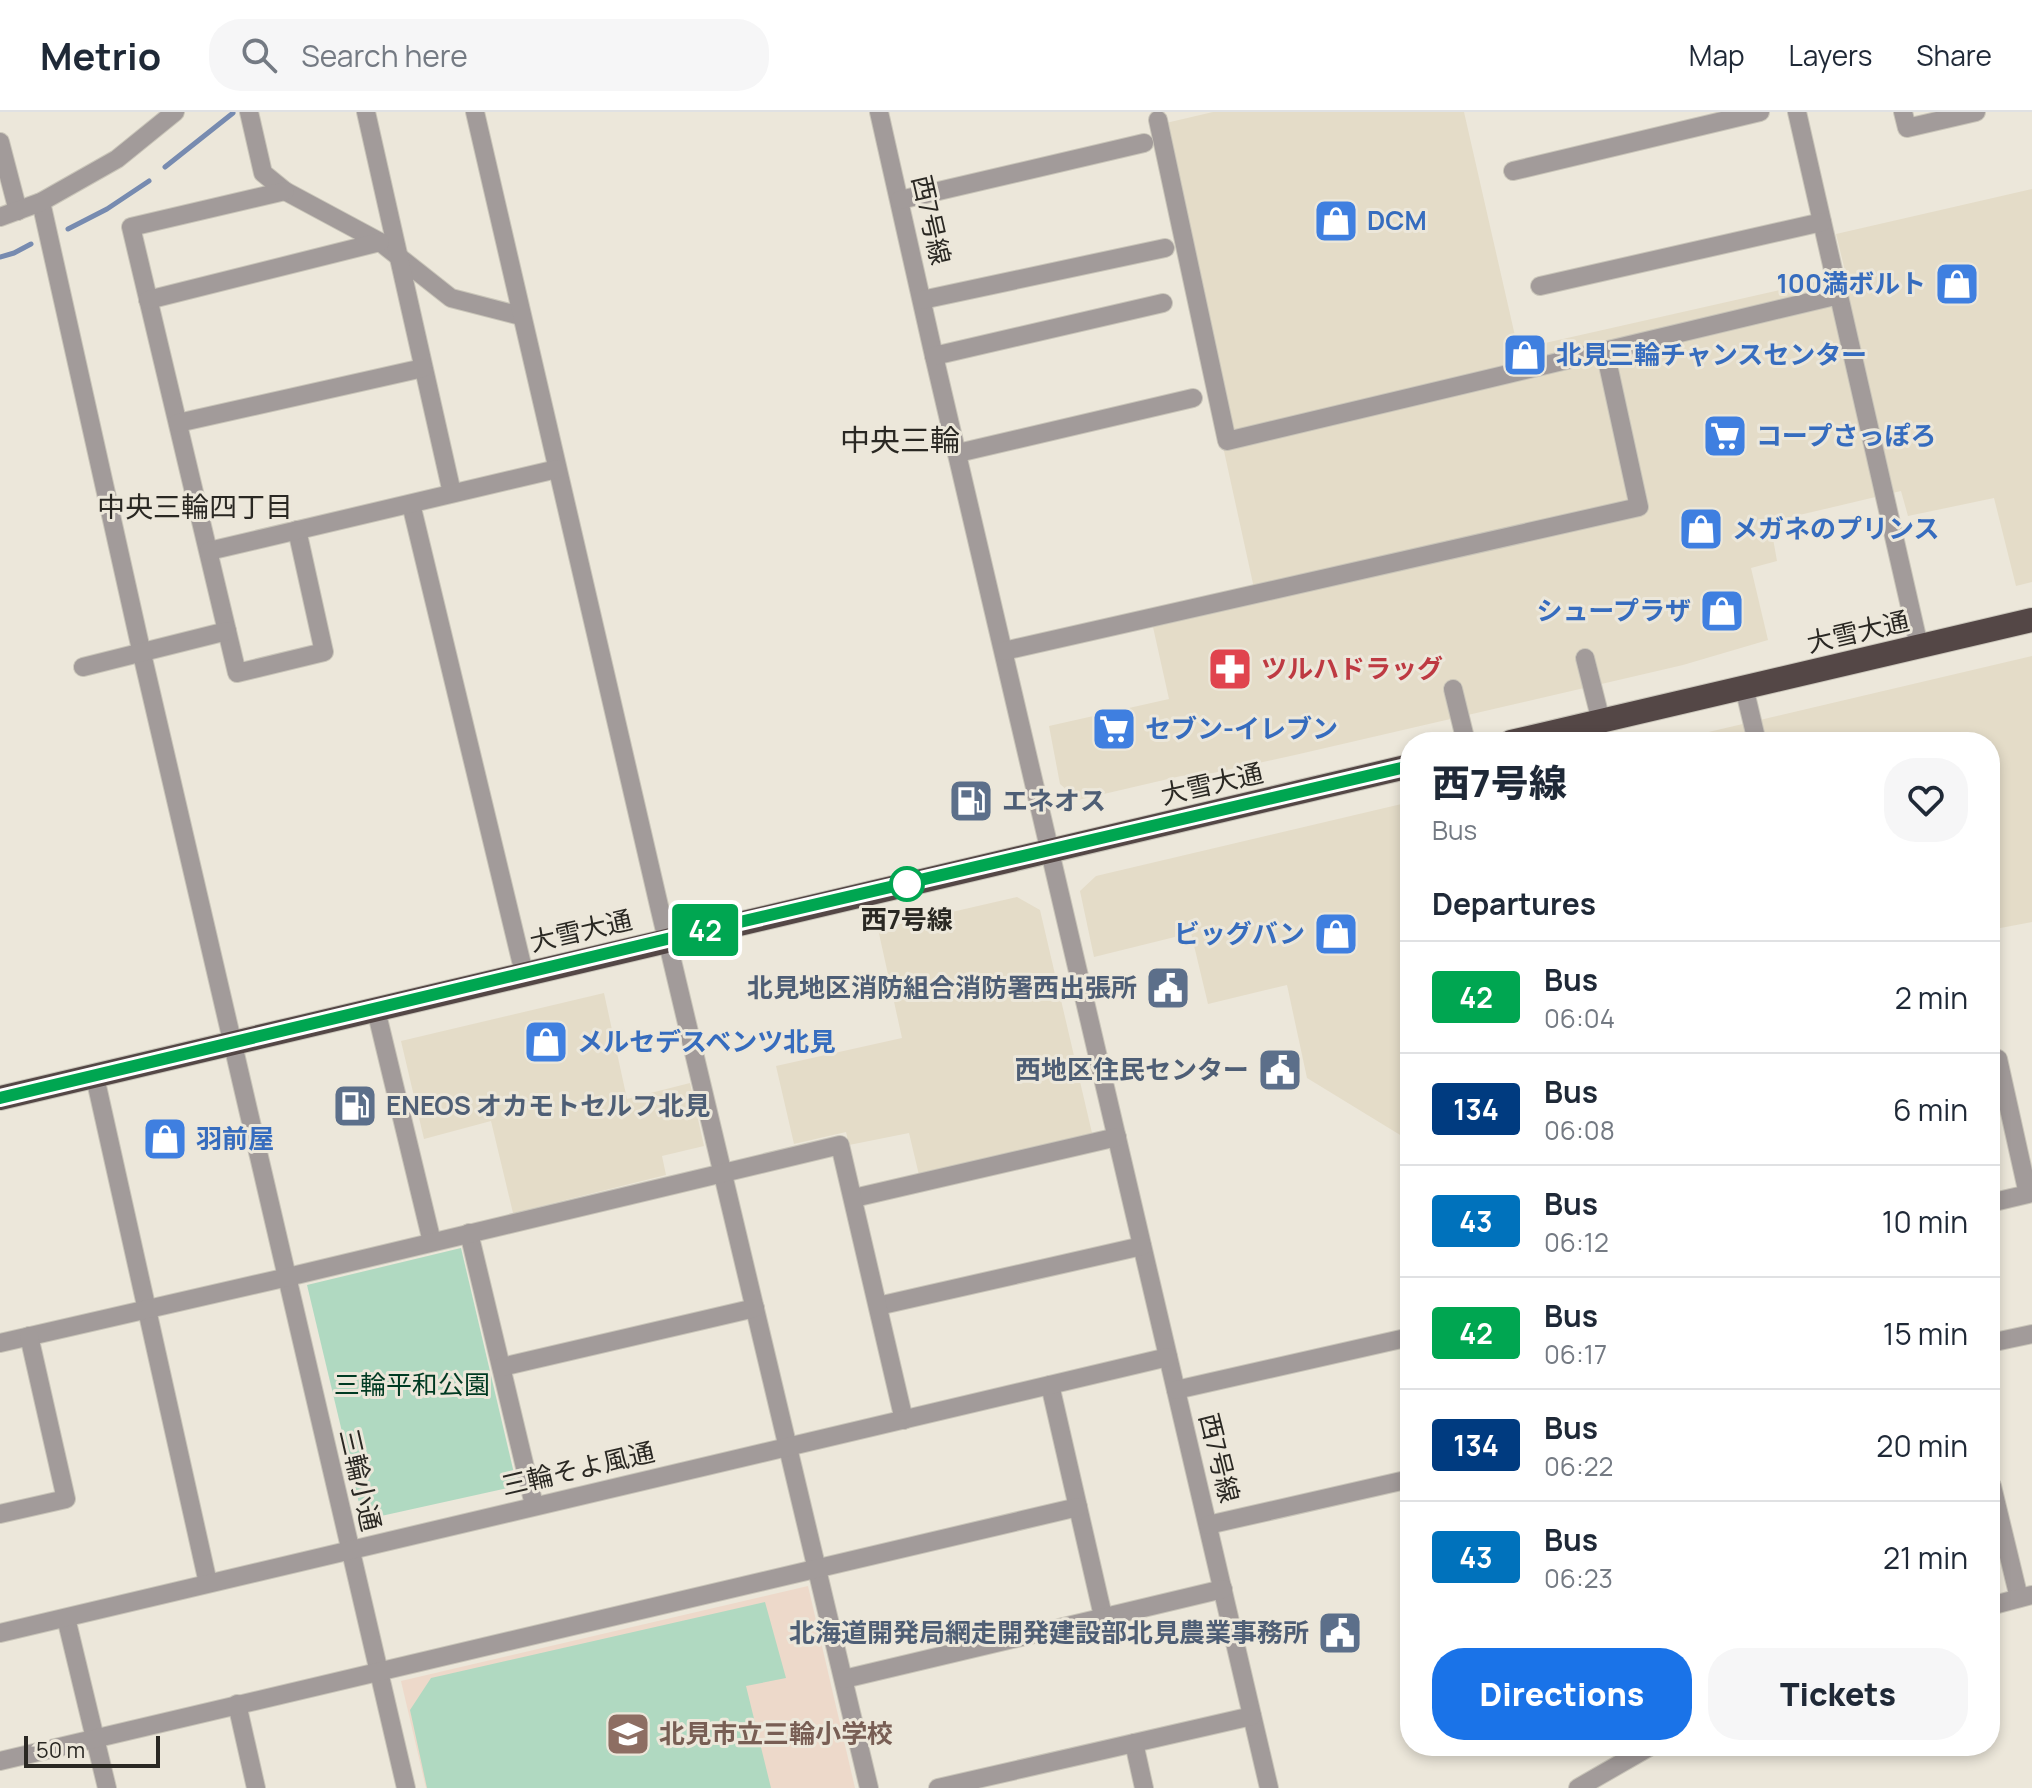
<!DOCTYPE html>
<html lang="en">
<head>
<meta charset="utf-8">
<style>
  body { margin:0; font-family:Manrope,"Noto Sans JP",sans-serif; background:#f6f6f7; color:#1f2937; height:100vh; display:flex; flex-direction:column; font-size:30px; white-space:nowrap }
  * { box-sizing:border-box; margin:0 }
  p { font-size:26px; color:#747a83 }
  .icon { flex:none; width:44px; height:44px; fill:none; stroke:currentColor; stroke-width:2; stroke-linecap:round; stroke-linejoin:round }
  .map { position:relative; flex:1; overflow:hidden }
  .side { position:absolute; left:1400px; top:620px; width:600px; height:1024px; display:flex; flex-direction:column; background:#fff; border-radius:32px; box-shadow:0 4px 12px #0003 }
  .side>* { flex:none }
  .badge { padding:0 16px; border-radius:6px; font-size:28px; line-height:52px }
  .scale { position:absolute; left:24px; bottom:20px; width:136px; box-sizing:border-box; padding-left:8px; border:4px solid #2a2823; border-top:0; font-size:22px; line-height:28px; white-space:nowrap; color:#2a2823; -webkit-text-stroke:6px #ece7da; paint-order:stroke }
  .map>.badge { position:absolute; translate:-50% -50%; box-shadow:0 0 0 4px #fff }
  h2 { padding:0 32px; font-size:30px; line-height:72px }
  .round { display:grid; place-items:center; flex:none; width:84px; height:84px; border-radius:32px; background:#f6f6f7 }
  .overview { display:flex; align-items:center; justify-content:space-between; height:136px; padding:0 32px }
  h1 { font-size:38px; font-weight:800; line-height:60px }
  .primary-button { display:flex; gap:16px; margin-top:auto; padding:16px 32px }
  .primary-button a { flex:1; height:92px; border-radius:32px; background:#1a73e8; color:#fff; font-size:32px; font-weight:800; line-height:92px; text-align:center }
  .primary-button a+a { background:#f6f6f7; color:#1f2937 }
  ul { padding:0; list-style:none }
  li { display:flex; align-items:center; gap:24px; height:112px; padding:0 32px; border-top:2px solid #e0e1e3 }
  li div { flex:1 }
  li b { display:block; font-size:30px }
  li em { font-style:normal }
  li .badge { min-width:88px; font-weight:700; text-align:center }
  header { display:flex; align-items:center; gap:48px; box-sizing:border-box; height:112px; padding:0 40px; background:#fff; border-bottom:2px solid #e0e1e3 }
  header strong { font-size:38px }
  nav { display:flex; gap:44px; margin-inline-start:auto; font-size:28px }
  .search { width:560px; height:72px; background:#f6f6f7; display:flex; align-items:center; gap:20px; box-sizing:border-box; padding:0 28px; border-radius:32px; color:#747a83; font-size:30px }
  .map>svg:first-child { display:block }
</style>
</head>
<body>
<header>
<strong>Metrio</strong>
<div class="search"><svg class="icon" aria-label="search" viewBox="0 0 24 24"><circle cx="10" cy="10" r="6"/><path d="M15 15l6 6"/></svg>Search here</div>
<nav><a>Map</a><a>Layers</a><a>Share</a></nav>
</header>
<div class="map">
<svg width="2032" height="1676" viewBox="0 0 2032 1676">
  <rect width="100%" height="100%" fill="#ece7da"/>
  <!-- built -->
  <g fill="#e4dcc8">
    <path d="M1213,0h251l54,237 328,-74 -10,-41 196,-45v393l-16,4 -22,-88 -86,18 -7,-25 -131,31 7,39 -26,7 17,72 -85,25 -388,90 -82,18 -32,3 -103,24 -18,-16 -11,-58 120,-27 -16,-72 104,-25 -104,-476z"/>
    <path d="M2032,544v266l-42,8v-188h-324z"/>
    <path d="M1410,690v339l-103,-63 -20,-93 -79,19 -17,-71 -97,24 -14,-66 16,-15z"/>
    <path d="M1017,785l23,13 52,223 -173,42 -10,-42 -60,12 -3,-13 -52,12 -18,-78 126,-28 -24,-109z"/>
    <path d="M604,881l23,106 63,-16 14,63 -42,10 4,19 -153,38 -22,-92 -67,18 -23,-98z"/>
  </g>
  <!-- education -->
  <path fill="#edd9ca" d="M808,1474l47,202h-429l-25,-107z"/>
  <!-- green -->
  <g fill="#b0d9c1">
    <path d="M461,1136l56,238 -154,34 -56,-235z"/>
    <path d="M765,1490l21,76 -40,8 25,102h-344l-17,-78 21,-32z"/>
  </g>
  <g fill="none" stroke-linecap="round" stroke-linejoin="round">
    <!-- stream -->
    <g stroke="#778bb0" stroke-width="5">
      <path d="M165,55l68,-54"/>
      <path d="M68,117l39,-20 42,-28"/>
      <path d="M0,145l14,-4 17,-9"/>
    </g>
    <!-- minor casing -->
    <g stroke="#c9c5b9" stroke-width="20">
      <g id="minor">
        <path d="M249,0l14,61 22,18 95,51 71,56 70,18"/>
        <path d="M366,0l86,381"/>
        <path d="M475,0l185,798 209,878"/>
        <path d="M879,0l55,244 335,1432"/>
        <path d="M1797,0l122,534"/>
        <path d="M1903,0l4,16 69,-16"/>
        <path d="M1158,8l69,321 612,-146"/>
        <path d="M0,30l18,69"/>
        <path d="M1513,59l247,-59"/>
        <path d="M285,79l-154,36 106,446 87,-21 -27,-122"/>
        <path d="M900,88l244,-57"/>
        <path d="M41,90l101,452 264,1134"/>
        <path d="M0,105l41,-15 76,-43 58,-47"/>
        <path d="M1540,174l282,-64"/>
        <path d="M148,188l232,-58"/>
        <path d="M922,188l243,-52"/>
        <path d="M934,244l229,-53"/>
        <path d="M178,311l245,-55"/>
        <path d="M958,341l235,-55"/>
        <path d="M411,392l113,469"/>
        <path d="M209,439l348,-82"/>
        <path d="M1004,539l635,-144 -34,-156"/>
        <path d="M1585,546l16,63"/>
        <path d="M83,555l144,-36"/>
        <path d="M1744,575l13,55"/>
        <path d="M1453,577l13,53"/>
        <path d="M376,898l56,232"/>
        <path d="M1990,949l8,-2 30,135 -38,9"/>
        <path d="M95,965l113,506"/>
        <path d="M854,1086l263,-61"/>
        <path d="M469,1121l65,272"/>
        <path d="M878,1194l264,-60"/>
        <path d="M0,1231l288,-66 552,-132 64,275"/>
        <path d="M1990,1231l42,-9"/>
        <path d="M502,1255l253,-59"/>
        <path d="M1050,1273l53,231"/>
        <path d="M1176,1278l234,-53"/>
        <path d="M1990,1374h2l27,112"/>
        <path d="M0,1402l66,-15 -37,-163"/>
        <path d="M1208,1413l202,-46"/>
        <path d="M1990,1494l42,-11"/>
        <path d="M66,1506l41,170"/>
        <path d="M0,1521l1168,-276"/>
        <path d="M844,1567l379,-90"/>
        <path d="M237,1592l19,84"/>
        <path d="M1134,1631l10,45"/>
        <path d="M0,1649l1078,-254"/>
        <path d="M938,1676l314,-72"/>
        <path d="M1578,1676l73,-42"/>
      </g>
    </g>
    <!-- highway casing -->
    <g stroke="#c9c5b9" stroke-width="26">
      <g id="highway">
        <path d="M1511,630l521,-122"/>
        <path d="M0,986l1410,-332"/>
      </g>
    </g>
    <!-- minor -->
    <use href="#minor" stroke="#a29b9a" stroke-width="18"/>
    <!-- highway -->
    <use href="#highway" stroke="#544746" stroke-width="24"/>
  </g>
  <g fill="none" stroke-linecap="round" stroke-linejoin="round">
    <!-- line casing -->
    <g stroke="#fff" stroke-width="18">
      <path id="line" d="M0,986l667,-159 743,-173"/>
    </g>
    <!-- line -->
    <use href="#line" stroke="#00a651" stroke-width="12"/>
  </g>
  <!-- icons -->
  <defs>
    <g id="shop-square" transform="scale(2.3)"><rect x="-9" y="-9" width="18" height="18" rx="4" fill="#3f7fe0" stroke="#ece7da"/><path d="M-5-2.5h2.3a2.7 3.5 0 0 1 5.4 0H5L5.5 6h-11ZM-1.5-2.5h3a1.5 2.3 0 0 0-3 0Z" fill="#fff"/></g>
    <g id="supermarket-square" transform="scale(2.3)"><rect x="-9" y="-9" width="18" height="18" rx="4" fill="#3f7fe0" stroke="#ece7da"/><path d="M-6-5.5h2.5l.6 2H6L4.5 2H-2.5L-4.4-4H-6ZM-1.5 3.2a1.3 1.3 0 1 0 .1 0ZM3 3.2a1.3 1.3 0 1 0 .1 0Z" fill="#fff"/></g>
    <g id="pharmacy-square" transform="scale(2.3)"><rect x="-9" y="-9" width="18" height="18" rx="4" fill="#e0444e" stroke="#ece7da"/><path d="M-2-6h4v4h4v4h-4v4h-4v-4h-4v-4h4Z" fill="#fff"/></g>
    <g id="fuel-square" transform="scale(2.3)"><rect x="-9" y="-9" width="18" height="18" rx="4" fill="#5c6f8a" stroke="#ece7da"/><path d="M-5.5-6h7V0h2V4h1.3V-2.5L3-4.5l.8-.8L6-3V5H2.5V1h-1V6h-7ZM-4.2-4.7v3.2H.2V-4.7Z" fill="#fff"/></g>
    <g id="civic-square" transform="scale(2.3)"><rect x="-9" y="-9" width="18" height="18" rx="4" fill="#5c6f8a" stroke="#ece7da"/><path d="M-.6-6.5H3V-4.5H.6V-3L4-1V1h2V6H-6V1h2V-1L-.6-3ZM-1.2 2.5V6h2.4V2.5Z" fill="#fff"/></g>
    <g id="school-square" transform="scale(2.3)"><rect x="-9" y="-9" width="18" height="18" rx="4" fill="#8d6e63" stroke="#ece7da"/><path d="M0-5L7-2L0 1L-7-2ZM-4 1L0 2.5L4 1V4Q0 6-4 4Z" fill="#fff"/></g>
  </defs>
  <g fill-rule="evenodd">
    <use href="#shop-square" x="1336" y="109"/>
    <use href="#shop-square" x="1957" y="172"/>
    <use href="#shop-square" x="1525" y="243"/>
    <use href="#supermarket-square" x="1725" y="324"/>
    <use href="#shop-square" x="1701" y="417"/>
    <use href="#shop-square" x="1722" y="499"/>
    <use href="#pharmacy-square" x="1230" y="557"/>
    <use href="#supermarket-square" x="1114" y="617"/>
    <use href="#fuel-square" x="971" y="689"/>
    <use href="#shop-square" x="1336" y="822"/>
    <use href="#civic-square" x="1168" y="876"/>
    <use href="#shop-square" x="546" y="930"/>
    <use href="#civic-square" x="1280" y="958"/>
    <use href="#fuel-square" x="355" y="994"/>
    <use href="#shop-square" x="165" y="1027"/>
    <use href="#civic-square" x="1340" y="1521"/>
    <use href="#school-square" x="628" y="1622"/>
  </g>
  <!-- markers -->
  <circle fill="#fff" stroke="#00a651" stroke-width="4" cx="907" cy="772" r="16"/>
  <g text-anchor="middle" stroke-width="6" stroke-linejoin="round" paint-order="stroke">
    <!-- street labels -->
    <g font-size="26" fill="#2a2823" stroke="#ece7da">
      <text transform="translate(931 108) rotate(77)" y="9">西7号線</text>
      <text transform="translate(1858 520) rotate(-13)" y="9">大雪大通</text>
      <text transform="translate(1212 672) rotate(-13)" y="9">大雪大通</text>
      <text transform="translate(581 819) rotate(-13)" y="9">大雪大通</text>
      <text transform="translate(1219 1346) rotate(76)" y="9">西7号線</text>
      <text transform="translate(578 1357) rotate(-13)" y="9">三輪そよ風通</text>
      <text transform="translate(360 1368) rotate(77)" y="9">三輪小通</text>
    </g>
    <!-- shop labels -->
    <g font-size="26" font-weight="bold" fill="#366cbe" stroke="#ece7da" text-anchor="start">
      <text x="1367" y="118">DCM</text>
      <text x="1926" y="181" text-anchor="end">100満ボルト</text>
      <text x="1556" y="252">北見三輪チャンスセンター</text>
      <text x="1756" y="333">コープさっぽろ</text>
      <text x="1732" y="426">メガネのプリンス</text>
      <text x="1691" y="508" text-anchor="end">シュープラザ</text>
      <text x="1145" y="626">セブン-イレブン</text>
      <text x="1305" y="831" text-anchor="end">ビッグバン</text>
      <text x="577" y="939">メルセデスベンツ北見</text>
      <text x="196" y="1036">羽前屋</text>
    </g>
    <!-- health labels -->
    <g font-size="26" font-weight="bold" fill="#be3a42" stroke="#ece7da" text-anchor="start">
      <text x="1261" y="566">ツルハドラッグ</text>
    </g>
    <!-- service labels -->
    <g font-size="26" font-weight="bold" fill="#4e5e75" stroke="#ece7da" text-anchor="end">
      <text x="1002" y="698" text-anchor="start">エネオス</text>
      <text x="1137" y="885">北見地区消防組合消防署西出張所</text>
      <text x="1249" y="967">西地区住民センター</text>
      <text x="386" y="1003" text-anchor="start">ENEOS オカモトセルフ北見</text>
      <text x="1309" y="1530">北海道開発局網走開発建設部北見農業事務所</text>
    </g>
    <!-- stop labels -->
    <g font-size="26" font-weight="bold" fill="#2a2823" stroke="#ece7da">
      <text x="907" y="817">西7号線</text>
    </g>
    <!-- park labels -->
    <g font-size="26" fill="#003a22" stroke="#ece7da">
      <text x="412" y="1282">三輪平和公園</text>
    </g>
    <!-- education labels -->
    <g font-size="26" font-weight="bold" fill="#785e54" stroke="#ece7da" text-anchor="start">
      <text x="659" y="1631">北見市立三輪小学校</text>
    </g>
    <!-- neighbourhood labels -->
    <g font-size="28" fill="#2a2823" stroke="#ece7da">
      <text x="195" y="405">中央三輪四丁目</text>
    </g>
    <!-- quarter labels -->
    <g font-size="30" fill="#2a2823" stroke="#ece7da">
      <text x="900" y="339">中央三輪</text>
    </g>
  </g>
</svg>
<div class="scale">50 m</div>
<b class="badge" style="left:705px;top:818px;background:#00a651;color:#fff">42</b>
<section class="side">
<div class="overview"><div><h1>西7号線</h1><p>Bus</p></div><a class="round"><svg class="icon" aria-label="heart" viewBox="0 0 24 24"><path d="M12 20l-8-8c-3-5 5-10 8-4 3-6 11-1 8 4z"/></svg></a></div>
<h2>Departures</h2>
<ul>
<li><span class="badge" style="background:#00a651;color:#fff">42</span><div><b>Bus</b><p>06:04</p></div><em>2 min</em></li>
<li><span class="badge" style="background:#003b80;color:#fff">134</span><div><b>Bus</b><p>06:08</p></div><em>6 min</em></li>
<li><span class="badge" style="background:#0072bc;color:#fff">43</span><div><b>Bus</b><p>06:12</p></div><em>10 min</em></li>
<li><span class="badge" style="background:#00a651;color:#fff">42</span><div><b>Bus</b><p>06:17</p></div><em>15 min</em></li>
<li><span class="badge" style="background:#003b80;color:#fff">134</span><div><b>Bus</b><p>06:22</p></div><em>20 min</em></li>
<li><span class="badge" style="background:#0072bc;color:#fff">43</span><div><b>Bus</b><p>06:23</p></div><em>21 min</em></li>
</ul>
<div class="primary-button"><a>Directions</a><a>Tickets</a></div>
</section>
</div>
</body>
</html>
